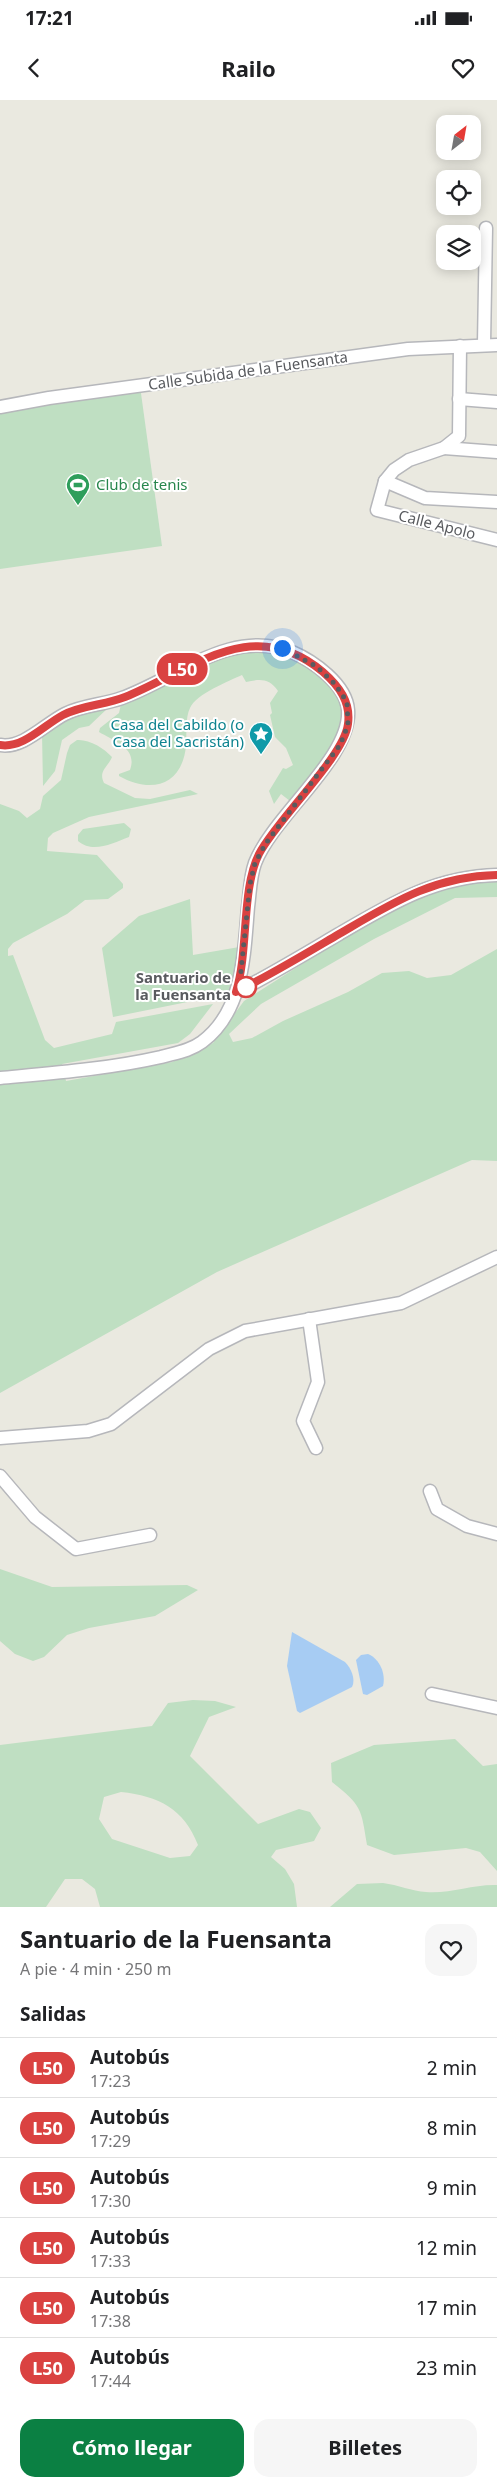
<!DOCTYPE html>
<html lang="es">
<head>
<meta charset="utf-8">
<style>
  body { margin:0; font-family:"Noto Sans",sans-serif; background:#f6f6f6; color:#202124; height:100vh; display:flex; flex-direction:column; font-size:19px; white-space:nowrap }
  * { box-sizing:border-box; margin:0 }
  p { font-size:16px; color:#757577 }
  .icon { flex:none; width:28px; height:28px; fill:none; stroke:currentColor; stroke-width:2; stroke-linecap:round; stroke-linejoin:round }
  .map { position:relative; height:1807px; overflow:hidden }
  .details { display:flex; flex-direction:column; background:#fff; flex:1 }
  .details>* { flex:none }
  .badge { padding:0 10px; border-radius:16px; font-size:18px; line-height:32px }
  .needle { width:32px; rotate:31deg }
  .fabs { position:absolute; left:436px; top:15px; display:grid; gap:10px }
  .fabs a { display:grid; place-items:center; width:45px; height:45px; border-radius:10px; background:#fff; box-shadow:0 2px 12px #0003; font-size:25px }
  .you { position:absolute; width:25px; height:25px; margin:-12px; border:4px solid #fff; border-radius:50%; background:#1a73e8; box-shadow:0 0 0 8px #1a73e833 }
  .map>.badge { position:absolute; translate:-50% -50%; box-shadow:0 0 0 2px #fff }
  h2 { padding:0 20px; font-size:19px; line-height:45px }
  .round { display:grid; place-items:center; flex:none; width:52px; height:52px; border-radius:15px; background:#f6f6f6 }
  .summary { display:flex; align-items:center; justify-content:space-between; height:85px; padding:0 20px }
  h1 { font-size:24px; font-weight:700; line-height:38px }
  .cta { display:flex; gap:10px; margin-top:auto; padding:10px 20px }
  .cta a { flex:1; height:58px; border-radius:15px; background:#0b8043; color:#fff; font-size:20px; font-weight:700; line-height:58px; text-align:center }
  .cta a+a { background:#f6f6f6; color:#202124 }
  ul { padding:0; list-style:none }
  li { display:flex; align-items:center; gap:15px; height:60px; padding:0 20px; border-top:1px solid #e0e0e0 }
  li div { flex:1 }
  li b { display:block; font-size:19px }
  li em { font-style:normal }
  li .badge { min-width:55px; font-weight:700; text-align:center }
  .status { display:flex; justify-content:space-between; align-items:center; height:35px; padding:0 25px; background:#fff; direction:ltr }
  .status svg { height:14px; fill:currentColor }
  header { display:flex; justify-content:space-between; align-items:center; height:65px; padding:0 20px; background:#fff; font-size:22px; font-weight:700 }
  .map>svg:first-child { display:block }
</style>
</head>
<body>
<div class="status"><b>17:21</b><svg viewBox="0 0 49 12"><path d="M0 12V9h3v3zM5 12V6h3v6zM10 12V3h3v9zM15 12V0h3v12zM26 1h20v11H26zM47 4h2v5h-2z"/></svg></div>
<header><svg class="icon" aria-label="back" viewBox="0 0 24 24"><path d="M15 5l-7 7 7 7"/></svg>Railo<svg class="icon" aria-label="heart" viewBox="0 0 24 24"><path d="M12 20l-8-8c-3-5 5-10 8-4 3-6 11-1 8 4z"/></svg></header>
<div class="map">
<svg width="497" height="1807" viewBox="0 0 497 1807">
  <rect width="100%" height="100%" fill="#eae9e0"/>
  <!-- green -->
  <g fill="#bfdfc2" fill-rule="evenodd">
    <path d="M140,286l22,160 -162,23v-162z"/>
    <path d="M254,549l22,2 23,9 29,23 12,13 4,27 -8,21 -46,57 -9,-7 -7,10 -5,-13 14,-23 3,1 7,-4 -7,-17 -11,-11 -5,-22 2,-2 -2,-10 8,-12c-9,-13 -18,-12 -32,-9l-4,-7c-13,6 -46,19 -52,33 -5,10 -3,27 -4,38 -4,40 -35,48 -67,30v-2l11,-4c8,-22 -16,-29 -31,-38l1,-4 19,-15 2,-9 105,-51z"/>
    <path d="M109,607l-20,19 -10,2 -17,12 -7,31 -12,15 -1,-53 25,-17z"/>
    <path d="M77,640c12,-1 27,8 35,17 -4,10 -14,14 -8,26l31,15 15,1 40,-9 8,4 -109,23 -36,16 -5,5 -1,13 50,4 26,29v4l-15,11 -23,1 -18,14 -54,29 -5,6v7l5,-1 32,85 9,8 58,-14 4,-12 97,-18 -23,30 -12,9 -116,21 4,17 106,-19 41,-19 31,-42 69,-44 89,-52 51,-21 44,-5v18l-42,1 -81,41 -113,65 -32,30 4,8 19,-4 31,-17 65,-29 34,-19 27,-2 18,7 24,-3 46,-26v212l-25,-1 -255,112 -217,121v-589l19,7 8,7 13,-9 3,-13 18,-16 6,-27 3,-8z"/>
    <path d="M124,723l7,6 -2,8c-16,6 -36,17 -51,4v-6l5,-6z"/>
    <path d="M190,799l3,56 52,-9 -8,46 -124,25 -11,-69 37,-32z"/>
    <path d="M0,1469l52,18 135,-2 11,5 -43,26 -66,12 -22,7 -23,22 -11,4 -18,-7 -15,-13z"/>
    <path d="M193,1600l22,1 21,6 -27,10 -19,39 68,68 41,-15 11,3 11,16 -7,13 -38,9 -5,7 14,12 9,15 3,23h-197l-5,-18 -13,-10h-17l-19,28h-46v-162l152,-19 16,-23zM121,1692c38,4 63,17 77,53l-8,11 -20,2 -58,-19 -13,-20 5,-22z"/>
    <path d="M455,1639l28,27 14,-2v107l-17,-19 -14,-4 -72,7 -27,-10c-6,-37 -5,-39 -35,-63l-1,-19 43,-18z"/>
    <path d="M383,1783c15,2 29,8 43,9 24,2 47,-8 71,-7v22h-167l27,-23z"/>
  </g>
  <!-- water -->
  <g fill="#a7ccf3">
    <path d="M292,1532l53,30c6,6 11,17 7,25l-52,26 -3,-2 -10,-45z"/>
    <path d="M368,1554c12,5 18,20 15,32l-16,9 -4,-1 -7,-34 5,-5z"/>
  </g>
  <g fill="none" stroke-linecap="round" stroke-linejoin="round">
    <!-- street casing -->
    <g stroke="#b6b7bb" stroke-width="15">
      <g id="street">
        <path d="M484,244l2,-116"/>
        <path d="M460,246l-1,90 -15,12 -35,12 -15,10 -9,11 -8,29 120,30"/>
        <path d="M459,299l38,3"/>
        <path d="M0,307l49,-9 359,-49 89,-4"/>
        <path d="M444,348l53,4"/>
        <path d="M385,381l40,17 72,4"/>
        <path d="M0,645c23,4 45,-21 65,-31 18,-9 38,-9 57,-16 54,-19 109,-71 170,-46 21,9 54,32 56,58 4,47 -75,106 -93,153 -5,14 -5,29 -7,44 -4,46 -4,104 -46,135 -12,9 -27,11 -41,15 -53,12 -107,16 -161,21"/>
        <path d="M237,892c35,-18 68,-38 102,-58 51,-30 97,-58 158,-59"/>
        <path d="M309,1219l9,63 -15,39 13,27"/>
        <path d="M0,1338l88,-7 23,-7 98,-75 36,-18 156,-28 96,-46"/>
        <path d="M0,1376l35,41 41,32 74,-14"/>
        <path d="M430,1391l7,18 30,17 30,8"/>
        <path d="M432,1594l65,14"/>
      </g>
    </g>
    <!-- street -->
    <use href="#street" stroke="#fff" stroke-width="12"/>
  </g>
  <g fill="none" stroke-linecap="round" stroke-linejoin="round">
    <!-- line casing -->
    <g stroke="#fff" stroke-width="11">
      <path id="line" d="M0,645c23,4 44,-20 63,-30 19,-10 42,-10 62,-18 67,-27 128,-84 198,-25 16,14 28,30 25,52 -4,33 -71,95 -89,130 -18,36 -10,96 -23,138 36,-18 69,-38 103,-58 53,-31 95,-58 158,-59"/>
    </g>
    <!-- line -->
    <use href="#line" stroke="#da4241" stroke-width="8"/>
    <!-- walk -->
    <path stroke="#595b5f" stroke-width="5" stroke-dasharray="0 9" d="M246,887l-6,-6 10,-97 5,-21 11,-20 74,-98 8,-20 -1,-23 -12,-18 -19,-18 -34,-18"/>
  </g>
  <!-- icons -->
  <defs>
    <g id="stadium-pin" transform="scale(1.25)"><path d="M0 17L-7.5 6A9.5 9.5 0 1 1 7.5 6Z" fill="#2e9e5b" stroke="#fff"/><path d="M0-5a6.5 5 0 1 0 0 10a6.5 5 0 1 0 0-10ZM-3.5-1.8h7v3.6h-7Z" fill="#fff"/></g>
    <g id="sight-pin" transform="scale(1.25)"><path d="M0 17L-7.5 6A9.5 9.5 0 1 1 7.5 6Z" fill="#0f9aa8" stroke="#fff"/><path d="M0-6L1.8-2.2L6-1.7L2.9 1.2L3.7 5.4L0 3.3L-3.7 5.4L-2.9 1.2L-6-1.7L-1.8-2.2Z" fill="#fff"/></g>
  </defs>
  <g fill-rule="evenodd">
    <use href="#stadium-pin" x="78" y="385"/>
    <use href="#sight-pin" x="261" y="634"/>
  </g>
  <!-- markers -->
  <circle fill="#fff" stroke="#da4241" stroke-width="2.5" cx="246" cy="887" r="10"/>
  <g text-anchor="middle" stroke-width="4" stroke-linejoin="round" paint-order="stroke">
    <!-- street labels -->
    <g font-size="15" fill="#595b5f" stroke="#fff">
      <text transform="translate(248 271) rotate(-8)" y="5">Calle Subida de la Fuensanta</text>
      <text transform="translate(437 425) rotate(14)" y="5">Calle Apolo</text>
    </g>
    <!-- leisure labels -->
    <g font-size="15" fill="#27864d" stroke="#fff" text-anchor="start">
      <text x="96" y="390">Club de tenis</text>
    </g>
    <!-- culture labels -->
    <g font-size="15" fill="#0d838f" stroke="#fff" text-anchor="end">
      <text x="244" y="630">Casa del Cabildo (o<tspan x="244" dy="17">Casa del Sacristán)</tspan></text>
    </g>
    <!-- stop labels -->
    <g font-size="15" font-weight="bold" fill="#595b5f" stroke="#fff" text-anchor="end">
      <text x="231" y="883">Santuario de<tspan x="231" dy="17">la Fuensanta</tspan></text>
    </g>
  </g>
</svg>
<div class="fabs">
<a><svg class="needle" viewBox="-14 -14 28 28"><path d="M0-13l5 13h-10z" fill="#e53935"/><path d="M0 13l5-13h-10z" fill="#757577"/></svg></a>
<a><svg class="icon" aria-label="locate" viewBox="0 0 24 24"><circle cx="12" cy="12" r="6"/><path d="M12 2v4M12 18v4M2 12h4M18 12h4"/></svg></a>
<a><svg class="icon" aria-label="layers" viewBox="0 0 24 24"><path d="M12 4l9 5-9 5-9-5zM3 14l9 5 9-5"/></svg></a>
</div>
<div class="you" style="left:282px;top:548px"></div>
<b class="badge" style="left:182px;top:569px;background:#da4241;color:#fff">L50</b>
</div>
<section class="details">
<div class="summary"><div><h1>Santuario de la Fuensanta</h1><p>A pie · 4 min · 250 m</p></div><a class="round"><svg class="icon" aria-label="heart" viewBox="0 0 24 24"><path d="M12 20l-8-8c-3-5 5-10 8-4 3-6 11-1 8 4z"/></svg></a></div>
<h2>Salidas</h2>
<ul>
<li><span class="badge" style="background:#da4241;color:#fff">L50</span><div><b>Autobús</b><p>17:23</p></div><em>2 min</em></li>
<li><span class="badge" style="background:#da4241;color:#fff">L50</span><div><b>Autobús</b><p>17:29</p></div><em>8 min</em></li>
<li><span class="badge" style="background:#da4241;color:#fff">L50</span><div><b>Autobús</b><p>17:30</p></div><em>9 min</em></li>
<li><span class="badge" style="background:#da4241;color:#fff">L50</span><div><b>Autobús</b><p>17:33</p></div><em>12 min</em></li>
<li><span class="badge" style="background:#da4241;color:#fff">L50</span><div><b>Autobús</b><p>17:38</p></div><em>17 min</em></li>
<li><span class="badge" style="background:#da4241;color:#fff">L50</span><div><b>Autobús</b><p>17:44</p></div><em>23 min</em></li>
</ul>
<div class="cta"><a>Cómo llegar</a><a>Billetes</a></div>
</section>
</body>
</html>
